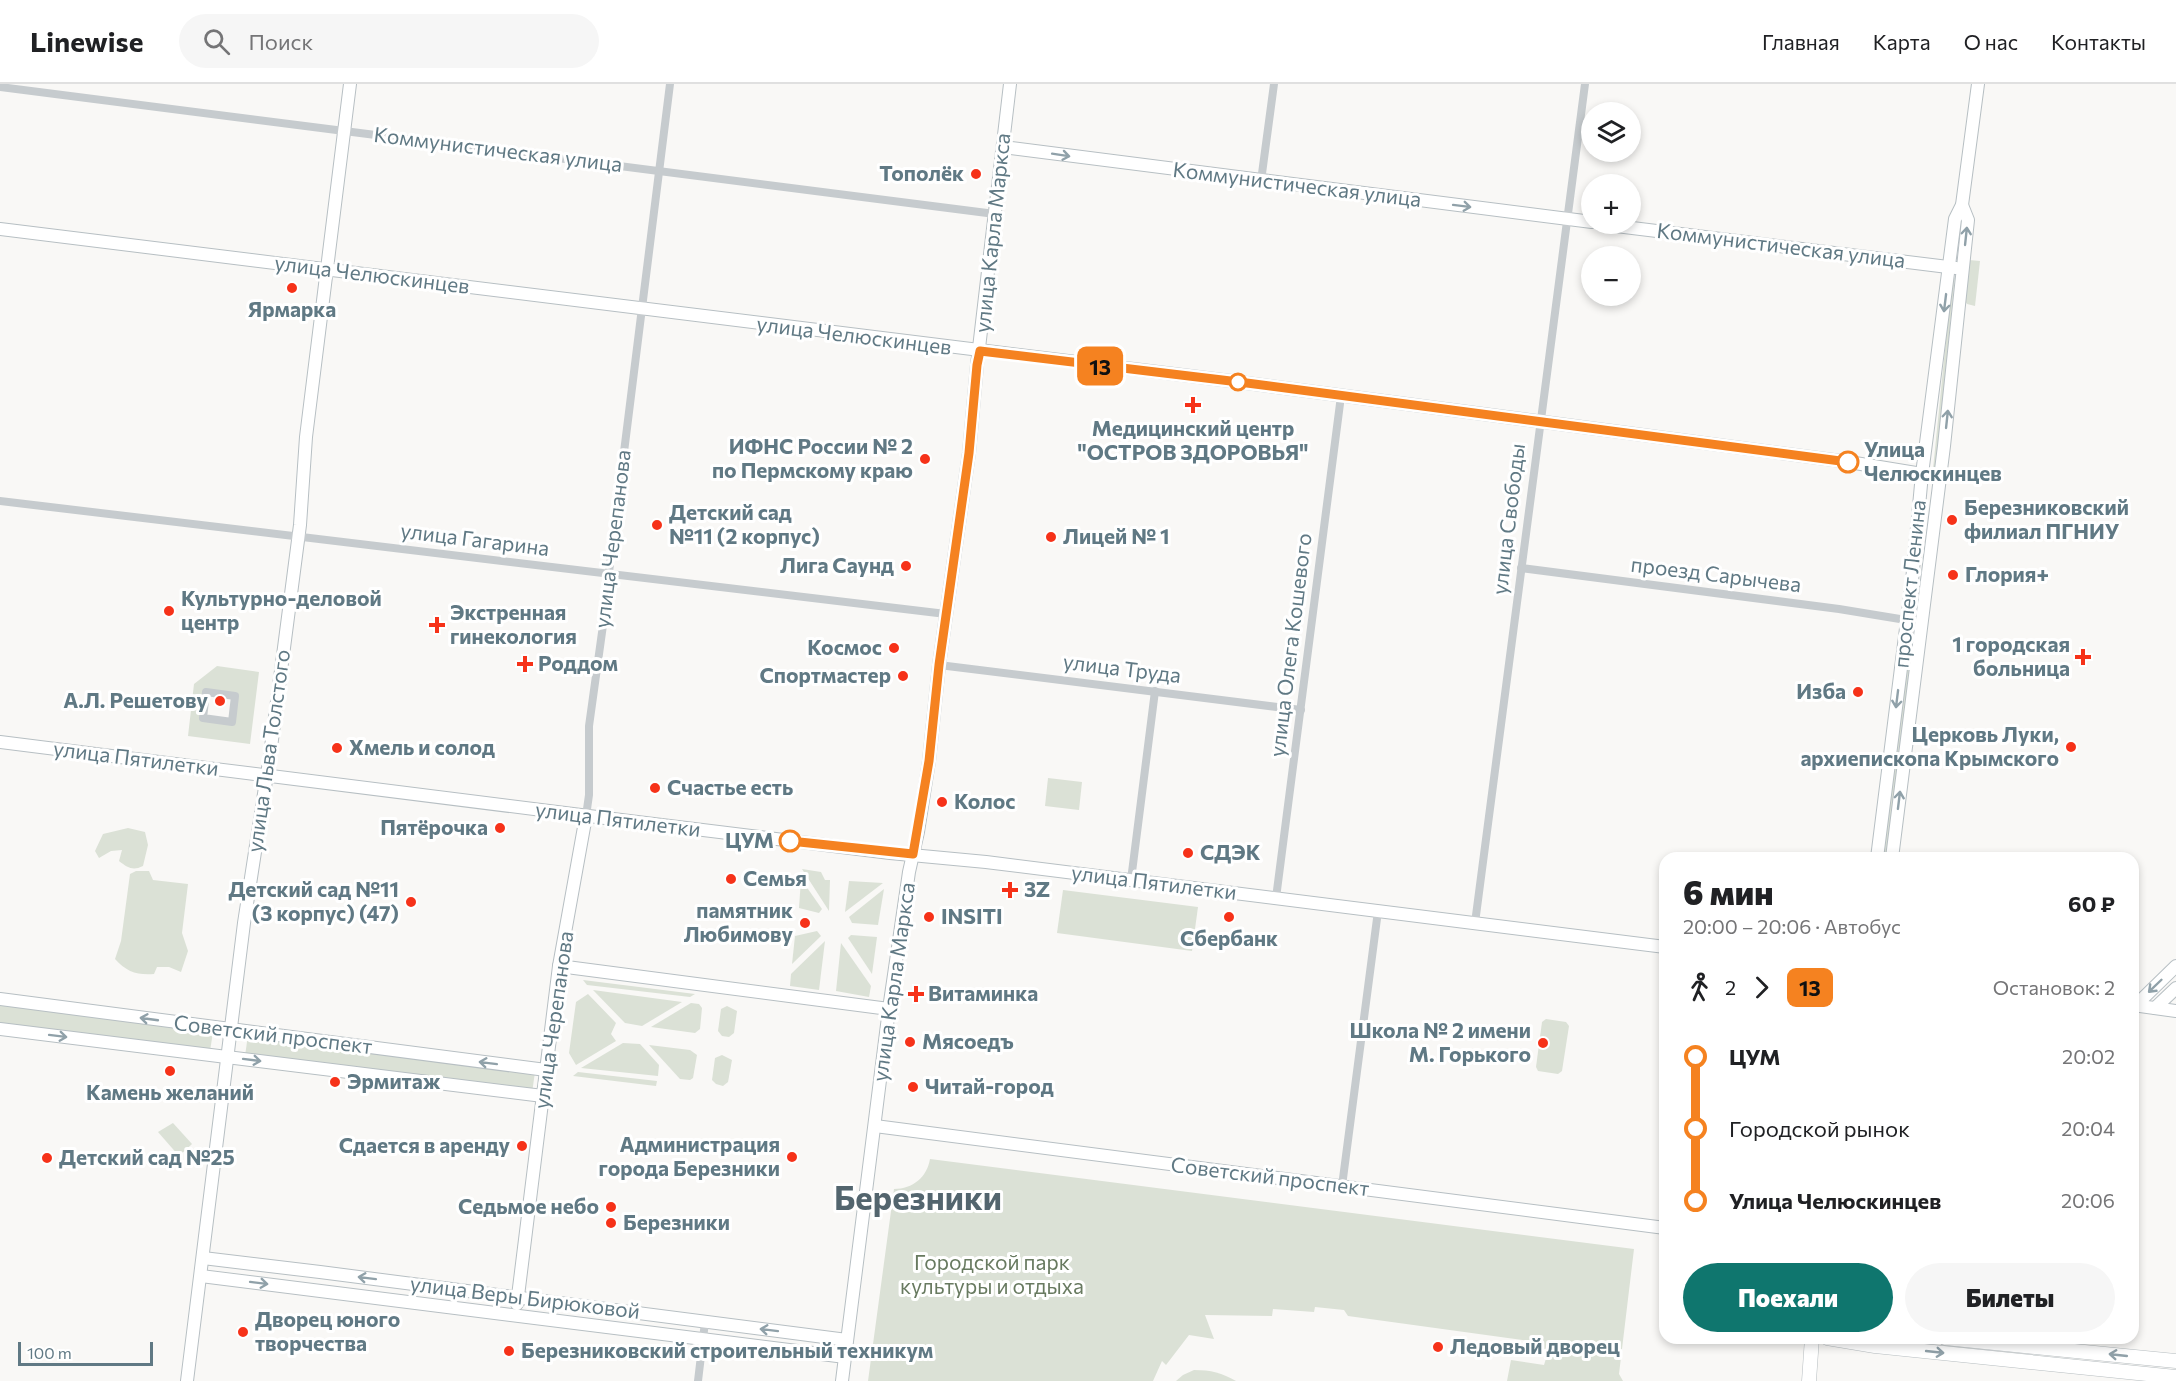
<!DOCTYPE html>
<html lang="ru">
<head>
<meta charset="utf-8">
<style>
  body { margin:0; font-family:Commissioner,sans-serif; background:#f6f6f6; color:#202124; height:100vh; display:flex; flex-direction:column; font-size:22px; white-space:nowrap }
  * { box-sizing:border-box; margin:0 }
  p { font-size:20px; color:#757577 }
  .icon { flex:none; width:33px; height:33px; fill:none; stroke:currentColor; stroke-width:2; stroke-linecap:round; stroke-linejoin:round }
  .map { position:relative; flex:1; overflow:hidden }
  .sheet { position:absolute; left:1659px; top:768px; width:480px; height:492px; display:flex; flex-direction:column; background:#fff; border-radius:18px; box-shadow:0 3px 9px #0003 }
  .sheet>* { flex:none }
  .badge { padding:0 12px; border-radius:9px; font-size:21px; line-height:39px }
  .fabs { position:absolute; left:1581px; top:18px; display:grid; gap:12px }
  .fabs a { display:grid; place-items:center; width:60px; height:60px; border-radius:50%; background:#fff; box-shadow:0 3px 9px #0003; font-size:30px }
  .scale { position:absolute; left:18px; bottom:15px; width:135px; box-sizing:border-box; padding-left:6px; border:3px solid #607984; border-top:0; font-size:16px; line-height:21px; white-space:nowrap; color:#607984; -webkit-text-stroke:4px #fff; paint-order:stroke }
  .map>.badge { position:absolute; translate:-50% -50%; box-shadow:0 0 0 3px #fff }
  .legs { display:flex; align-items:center; gap:9px; height:66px; padding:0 24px; font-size:20px }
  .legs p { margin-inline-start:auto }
  .summary { display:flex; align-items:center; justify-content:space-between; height:102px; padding:0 24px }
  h1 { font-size:33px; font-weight:800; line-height:45px }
  .action { display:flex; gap:12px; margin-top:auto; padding:12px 24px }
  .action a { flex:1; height:69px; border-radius:36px; background:#0f766e; color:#fff; font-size:24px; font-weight:800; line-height:69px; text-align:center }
  .action a+a { background:#f6f6f6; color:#202124 }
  ul { padding:0 24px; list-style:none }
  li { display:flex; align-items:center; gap:21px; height:72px; font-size:22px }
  li i { display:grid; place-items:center; width:9px; height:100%; margin:0 8px; background:currentColor }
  li i::after { content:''; width:15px; height:15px; margin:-8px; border:4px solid; border-radius:50%; background:#fff }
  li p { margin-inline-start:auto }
  li:first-child i { background:linear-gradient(#0000 50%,currentColor 0) }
  li:last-child i { background:linear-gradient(currentColor 50%,#0000 0) }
  header { display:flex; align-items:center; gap:36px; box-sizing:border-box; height:84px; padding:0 30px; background:#fff; border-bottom:2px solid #e0e0e0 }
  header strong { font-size:28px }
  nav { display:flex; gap:33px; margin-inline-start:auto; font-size:21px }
  .search { width:420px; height:54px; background:#f6f6f6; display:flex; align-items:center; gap:15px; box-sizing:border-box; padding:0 21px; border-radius:33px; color:#757577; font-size:22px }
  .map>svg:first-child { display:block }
</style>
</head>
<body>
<header>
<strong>Linewise</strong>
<div class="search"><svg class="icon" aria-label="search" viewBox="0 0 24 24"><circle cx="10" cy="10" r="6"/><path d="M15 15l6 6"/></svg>Поиск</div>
<nav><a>Главная</a><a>Карта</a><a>О нас</a><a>Контакты</a></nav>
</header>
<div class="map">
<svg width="2176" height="1297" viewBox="0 0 2176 1297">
  <rect width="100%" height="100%" fill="#f9f8f6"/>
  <!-- green -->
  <g fill="#dbe1d6" fill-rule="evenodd">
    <path d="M1969,176l11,1 -5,45 -8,-2 -2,-3z"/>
    <path d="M1955,193l-19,190 -3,2 19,-189z"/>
    <path d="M1910,563l4,1 -28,210h-3z"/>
    <path d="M217,582l42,6 -9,72 -62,-8 6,-52zM207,608l28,4 -3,26 -29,-4z"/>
    <path d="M1048,694l34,4 -3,28 -34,-4z"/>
    <path d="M128,744l17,4 3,13 -5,21c-10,5 -15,2 -24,-5l3,-11 -11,1 -12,7 -4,-7 8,-17z"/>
    <path d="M802,785l19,3 4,8h5l-1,31z"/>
    <path d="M136,787h13l4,9 35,4 -6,49 6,18 -7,21 -12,-5h-12l-3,7c-18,1 -27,-2 -39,-15l6,-18 9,-67z"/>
    <path d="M801,795l21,30 -3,4 -20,-5z"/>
    <path d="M849,797l34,2 -38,29z"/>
    <path d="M884,805l-6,36 -26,-2 -3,-6z"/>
    <path d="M1063,806l135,17 -6,44 -135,-18z"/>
    <path d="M817,847l4,5 -29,28 3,-28z"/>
    <path d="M851,851l26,2 -5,37 -24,-36z"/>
    <path d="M825,857l-6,49 -29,-4 1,-12z"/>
    <path d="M841,859l30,43 -2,11 -33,-6z"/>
    <path d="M583,896l112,14 -5,3 -103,-12z"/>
    <path d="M593,906l89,12 -40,24 -17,-3z"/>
    <path d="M588,910l28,29 -5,11 5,7 -40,24 -7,-12 7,-51z"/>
    <path d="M691,919l8,1 3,4 -2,21 -5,4 -44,-6z"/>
    <path d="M0,920l213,28 -3,19 -210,-28z"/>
    <path d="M727,922l10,5 -3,22 -5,4 -7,-1 -4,-5 3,-22z"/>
    <path d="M1546,935l20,3 3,4 -7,45 -4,3 -20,-3 -2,-4 6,-45z"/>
    <path d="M248,951l287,37 -3,21 -287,-37z"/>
    <path d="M623,959l17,1 19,21 -1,11 -77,-8z"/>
    <path d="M649,961l41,5 7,5 -4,23 -3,2 -10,-1z"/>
    <path d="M722,971l10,5 -4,22 -5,4 -7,-2 -4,-4 3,-22z"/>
    <path d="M578,988l79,9 -1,5 -83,-10z"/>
    <path d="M173,1039l19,21 -13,12 -21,-24z"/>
    <path d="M930,1075l704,90 -15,125 4,7h-116l4,-21 33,5 4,-13 -12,-10 -188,-26 -4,-6 -29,-3 -1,5 -41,-3 -1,7 -67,-1 9,24 -25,-4 -23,30 -4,-4 -9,20h-285l26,-192c19,0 33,-12 36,-30z"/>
    <path d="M1194,1286c17,0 28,3 42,11h-60l7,-6z"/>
  </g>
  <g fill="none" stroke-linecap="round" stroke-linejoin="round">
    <!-- secondary casing -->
    <g stroke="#b7bfc3" stroke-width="14">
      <g id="secondary">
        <path d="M1003,63l589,75"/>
        <path d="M1600,140l356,44"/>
        <path d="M0,145l1239,153 610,80 73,12"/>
        <path d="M0,658l597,75 293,36 96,9 679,85"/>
        <path d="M1877,774l35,-277 10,-107 33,-255 7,-14 16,-121"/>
        <path d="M1892,774l52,-412 24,-226 -6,-15"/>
        <path d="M559,882l330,43"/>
        <path d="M0,915l546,71"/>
        <path d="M2133,921l43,6"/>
        <path d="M2135,922l41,-40"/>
        <path d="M2155,924l21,-20"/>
        <path d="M0,945l543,67"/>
        <path d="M875,1042l790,102"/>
        <path d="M203,1174l117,14 527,68"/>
        <path d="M201,1192l644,81"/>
        <path d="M517,1220l42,-338 27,-150"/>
        <path d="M187,1297l57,-458 26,-168 30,-230 6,-88 44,-353"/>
        <path d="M842,1297l47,-372 20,-137 9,-40 11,-71 10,-96 30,-212 8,-88 33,-281"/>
      </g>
    </g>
    <!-- primary casing -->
    <g stroke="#b6bdc0" stroke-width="15">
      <g id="primary">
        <path d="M1827,1254l48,8 301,31"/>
        <path d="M1945,1254l231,23"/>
        <path d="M1809,1297l3,-43"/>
      </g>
    </g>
    <!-- street -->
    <g stroke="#c6cbce" stroke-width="8">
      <path d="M0,3l995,127"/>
      <path d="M1261,97l13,-97"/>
      <path d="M0,417l946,113"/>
      <path d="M1521,484l318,41 67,11"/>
      <path d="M939,581l362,45"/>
      <path d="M206,608l29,4 -3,26 -29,-4z"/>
      <path d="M586,732l3,-21v-69l20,-144v-10l61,-488"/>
      <path d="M1131,796l24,-189"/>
      <path d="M1276,814l65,-502"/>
      <path d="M1475,839l110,-839"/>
      <path d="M1342,1102l36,-275"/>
      <path d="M698,1297l7,-59"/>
    </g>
    <!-- secondary -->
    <use href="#secondary" stroke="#fff" stroke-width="12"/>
    <!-- primary -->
    <use href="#primary" stroke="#fff" stroke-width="14"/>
  </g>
  <!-- one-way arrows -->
  <defs><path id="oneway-shaft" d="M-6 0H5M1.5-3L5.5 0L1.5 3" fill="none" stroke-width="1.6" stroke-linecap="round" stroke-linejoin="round" transform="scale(1.5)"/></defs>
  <g stroke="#90a1a9">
    <use href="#oneway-shaft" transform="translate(1061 71) rotate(9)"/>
    <use href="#oneway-shaft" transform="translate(1462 122) rotate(7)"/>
    <use href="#oneway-shaft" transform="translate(1966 152) rotate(-84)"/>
    <use href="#oneway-shaft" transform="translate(1945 219) rotate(97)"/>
    <use href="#oneway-shaft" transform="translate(1947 335) rotate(-84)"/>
    <use href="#oneway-shaft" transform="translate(1897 615) rotate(97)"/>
    <use href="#oneway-shaft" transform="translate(1899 716) rotate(-83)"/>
    <use href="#oneway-shaft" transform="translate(2155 902) rotate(136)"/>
    <use href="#oneway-shaft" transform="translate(149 935) rotate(-172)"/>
    <use href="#oneway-shaft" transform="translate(58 952) rotate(7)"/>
    <use href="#oneway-shaft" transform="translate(252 976) rotate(7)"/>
    <use href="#oneway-shaft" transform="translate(488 979) rotate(-173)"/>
    <use href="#oneway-shaft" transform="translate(367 1194) rotate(-173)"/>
    <use href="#oneway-shaft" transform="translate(259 1199) rotate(7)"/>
    <use href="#oneway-shaft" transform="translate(769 1246) rotate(-173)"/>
    <use href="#oneway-shaft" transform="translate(1935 1268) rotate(6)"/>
    <use href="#oneway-shaft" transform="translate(2118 1271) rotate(-174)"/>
  </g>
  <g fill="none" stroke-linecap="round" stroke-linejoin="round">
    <!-- line-1 casing -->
    <g stroke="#fff" stroke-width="14">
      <path id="line-1" d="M790,757l123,13 16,-93 10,-96 30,-212 8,-88 3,-14 259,31 609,80"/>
    </g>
    <!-- line-1 -->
    <use href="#line-1" stroke="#f58220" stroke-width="9"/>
  </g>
  <!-- markers -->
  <g fill="#f63219" stroke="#fff" stroke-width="2">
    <circle cx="976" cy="90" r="6"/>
    <circle cx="292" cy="204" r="6"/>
    <path d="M1190 312h6v6h6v6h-6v6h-6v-6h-6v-6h6z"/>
    <circle cx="925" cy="375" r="6"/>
    <circle cx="1952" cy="436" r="6"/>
    <circle cx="657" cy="441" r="6"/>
    <circle cx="1051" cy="453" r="6"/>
    <circle cx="906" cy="482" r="6"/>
    <circle cx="1953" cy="491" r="6"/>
    <circle cx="169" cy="527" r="6"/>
    <path d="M434 532h6v6h6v6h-6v6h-6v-6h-6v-6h6z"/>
    <circle cx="894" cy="564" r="6"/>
    <path d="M2080 564h6v6h6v6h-6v6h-6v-6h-6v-6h6z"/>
    <path d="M522 571h6v6h6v6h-6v6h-6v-6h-6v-6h6z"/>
    <circle cx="903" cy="592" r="6"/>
    <circle cx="1858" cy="608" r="6"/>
    <circle cx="220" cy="617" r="6"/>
    <circle cx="2071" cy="663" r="6"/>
    <circle cx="337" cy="664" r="6"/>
    <circle cx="655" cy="704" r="6"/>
    <circle cx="942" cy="718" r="6"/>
    <circle cx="500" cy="744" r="6"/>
    <circle cx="1188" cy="769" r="6"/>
    <circle cx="731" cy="795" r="6"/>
    <path d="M1007 797h6v6h6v6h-6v6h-6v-6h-6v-6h6z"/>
    <circle cx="411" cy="818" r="6"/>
    <circle cx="929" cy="833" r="6"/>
    <circle cx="1229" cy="833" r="6"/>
    <circle cx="805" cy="839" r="6"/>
    <path d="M913 901h6v6h6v6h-6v6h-6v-6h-6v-6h6z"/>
    <circle cx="910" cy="958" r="6"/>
    <circle cx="1543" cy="959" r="6"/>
    <circle cx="170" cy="987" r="6"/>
    <circle cx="335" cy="998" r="6"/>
    <circle cx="913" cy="1003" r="6"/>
    <circle cx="522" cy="1062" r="6"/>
    <circle cx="792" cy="1073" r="6"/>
    <circle cx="47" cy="1074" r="6"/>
    <circle cx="611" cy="1123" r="6"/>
    <circle cx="611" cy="1139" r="6"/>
    <circle cx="243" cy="1248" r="6"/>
    <circle cx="1438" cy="1263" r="6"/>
    <circle cx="509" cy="1267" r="6"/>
  </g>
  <g fill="#fff" stroke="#f58220" stroke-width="3">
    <circle cx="1238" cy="298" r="8"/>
    <circle cx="1848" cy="378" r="10"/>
    <circle cx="790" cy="757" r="10"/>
  </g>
  <g text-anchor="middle" stroke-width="6" stroke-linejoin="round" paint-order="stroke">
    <!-- street labels -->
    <g font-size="21" fill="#607984" stroke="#fff">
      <text transform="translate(498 66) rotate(7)" y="7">Коммунистическая улица</text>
      <text transform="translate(1297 101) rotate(7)" y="7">Коммунистическая улица</text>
      <text transform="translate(993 149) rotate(-84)" y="7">улица Карла Маркса</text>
      <text transform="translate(1781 162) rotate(7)" y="7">Коммунистическая улица</text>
      <text transform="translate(372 191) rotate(7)" y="7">улица Челюскинцев</text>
      <text transform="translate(854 252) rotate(7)" y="7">улица Челюскинцев</text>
      <text transform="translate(1509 435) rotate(-83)" y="7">улица Свободы</text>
      <text transform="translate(613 455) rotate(-83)" y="7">улица Черепанова</text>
      <text transform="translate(475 456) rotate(7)" y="7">улица Гагарина</text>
      <text transform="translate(1716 491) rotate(7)" y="7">проезд Сарычева</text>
      <text transform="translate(1910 500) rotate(-84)" y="7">проспект Ленина</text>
      <text transform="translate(1291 561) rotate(-83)" y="7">улица Олега Кошевого</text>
      <text transform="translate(1122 585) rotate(7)" y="7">улица Труда</text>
      <text transform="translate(269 667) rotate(-82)" y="7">улица Льва Толстого</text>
      <text transform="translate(136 675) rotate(7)" y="7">улица Пятилетки</text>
      <text transform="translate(618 736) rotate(7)" y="7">улица Пятилетки</text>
      <text transform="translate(1154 799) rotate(7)" y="7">улица Пятилетки</text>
      <text transform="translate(894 898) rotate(-82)" y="7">улица Карла Маркса</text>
      <text transform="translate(554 936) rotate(-82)" y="7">улица Черепанова</text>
      <text transform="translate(273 951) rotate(7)" y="7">Советский проспект</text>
      <text transform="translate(1270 1093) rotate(7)" y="7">Советский проспект</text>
      <text transform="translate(525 1214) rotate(7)" y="7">улица Веры Бирюковой</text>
    </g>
    <!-- poi labels -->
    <g font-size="21" font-weight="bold" fill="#607984" stroke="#fff" text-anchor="start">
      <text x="964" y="97" text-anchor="end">Тополёк</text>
      <text x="292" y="233" text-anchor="middle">Ярмарка</text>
      <text x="1193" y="352" text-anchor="middle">Медицинский центр<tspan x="1193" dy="24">"ОСТРОВ ЗДОРОВЬЯ"</tspan></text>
      <text x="913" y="370" text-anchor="end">ИФНС России № 2<tspan x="913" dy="24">по Пермскому краю</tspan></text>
      <text x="1964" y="431">Березниковский<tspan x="1964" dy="24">филиал ПГНИУ</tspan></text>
      <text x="669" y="436">Детский сад<tspan x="669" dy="24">№11 (2 корпус)</tspan></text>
      <text x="1063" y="460">Лицей № 1</text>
      <text x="894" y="489" text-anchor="end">Лига Саунд</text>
      <text x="1965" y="498">Глория+</text>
      <text x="181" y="522">Культурно-деловой<tspan x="181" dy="24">центр</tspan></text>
      <text x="450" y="536">Экстренная<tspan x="450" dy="24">гинекология</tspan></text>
      <text x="2070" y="568" text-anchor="end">1 городская<tspan x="2070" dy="24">больница</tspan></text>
      <text x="882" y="571" text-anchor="end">Космос</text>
      <text x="538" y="587">Роддом</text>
      <text x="891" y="599" text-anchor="end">Спортмастер</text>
      <text x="1846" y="615" text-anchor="end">Изба</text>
      <text x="208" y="624" text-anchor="end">А.Л. Решетову</text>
      <text x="2059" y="658" text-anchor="end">Церковь Луки,<tspan x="2059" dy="24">архиепископа Крымского</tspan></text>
      <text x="349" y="671">Хмель и солод</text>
      <text x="667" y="711">Счастье есть</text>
      <text x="954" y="725">Колос</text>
      <text x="488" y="751" text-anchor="end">Пятёрочка</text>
      <text x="1200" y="776">СДЭК</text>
      <text x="743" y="802">Семья</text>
      <text x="399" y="813" text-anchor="end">Детский сад №11<tspan x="399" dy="24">(3 корпус) (47)</tspan></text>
      <text x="1024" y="813">3Z</text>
      <text x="793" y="834" text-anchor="end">памятник<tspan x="793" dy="24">Любимову</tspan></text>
      <text x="941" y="840">INSITI</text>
      <text x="1229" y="862" text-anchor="middle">Сбербанк</text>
      <text x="928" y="917">Витаминка</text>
      <text x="1531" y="954" text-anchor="end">Школа № 2 имени<tspan x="1531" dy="24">М. Горького</tspan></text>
      <text x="922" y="965">Мясоедъ</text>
      <text x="347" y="1005">Эрмитаж</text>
      <text x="925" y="1010">Читай-город</text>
      <text x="170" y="1016" text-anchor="middle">Камень желаний</text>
      <text x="780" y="1068" text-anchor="end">Администрация<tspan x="780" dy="24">города Березники</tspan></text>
      <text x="510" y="1069" text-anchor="end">Сдается в аренду</text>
      <text x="59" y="1081">Детский сад №25</text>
      <text x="599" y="1130" text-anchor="end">Седьмое небо</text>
      <text x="623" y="1146">Березники</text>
      <text x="255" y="1243">Дворец юного<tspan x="255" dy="24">творчества</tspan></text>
      <text x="1450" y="1270">Ледовый дворец</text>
      <text x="521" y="1274">Березниковский строительный техникум</text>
    </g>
    <!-- stop labels -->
    <g font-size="21" font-weight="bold" fill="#607984" stroke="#fff" text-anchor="start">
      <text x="1864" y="373">Улица<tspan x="1864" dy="24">Челюскинцев</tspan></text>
      <text x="774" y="764" text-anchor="end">ЦУМ</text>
    </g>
    <!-- park labels -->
    <g font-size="21" fill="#687a60" stroke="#fff">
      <text x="992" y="1186">Городской парк<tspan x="992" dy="24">культуры и отдыха</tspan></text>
    </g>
    <!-- town labels -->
    <g font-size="33" font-weight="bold" fill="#53656e" stroke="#fff">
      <text x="918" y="1126">Березники</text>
    </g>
  </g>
</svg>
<div class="fabs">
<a><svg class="icon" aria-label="layers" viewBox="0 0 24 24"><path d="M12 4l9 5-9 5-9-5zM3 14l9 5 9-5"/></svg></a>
<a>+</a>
<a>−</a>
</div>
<div class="scale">100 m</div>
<b class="badge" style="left:1100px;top:282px;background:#f58220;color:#111">13</b>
<section class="sheet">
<div class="summary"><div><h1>6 мин</h1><p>20:00 – 20:06 · Автобус</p></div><b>60 ₽</b></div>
<div class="legs"><svg class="icon" aria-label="walk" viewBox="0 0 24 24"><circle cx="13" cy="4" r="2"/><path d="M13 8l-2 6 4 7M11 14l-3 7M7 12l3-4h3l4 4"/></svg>2<svg class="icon" aria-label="forward" viewBox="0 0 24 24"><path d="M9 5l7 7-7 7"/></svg><b class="badge" style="background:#f58220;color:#111">13</b><p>Остановок: 2</p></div>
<ul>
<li><i style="color:#f58220"></i><b>ЦУМ</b><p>20:02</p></li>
<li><i style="color:#f58220"></i><span>Городской рынок</span><p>20:04</p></li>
<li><i style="color:#f58220"></i><b>Улица Челюскинцев</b><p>20:06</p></li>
</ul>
<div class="action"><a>Поехали</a><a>Билеты</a></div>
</section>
</div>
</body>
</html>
